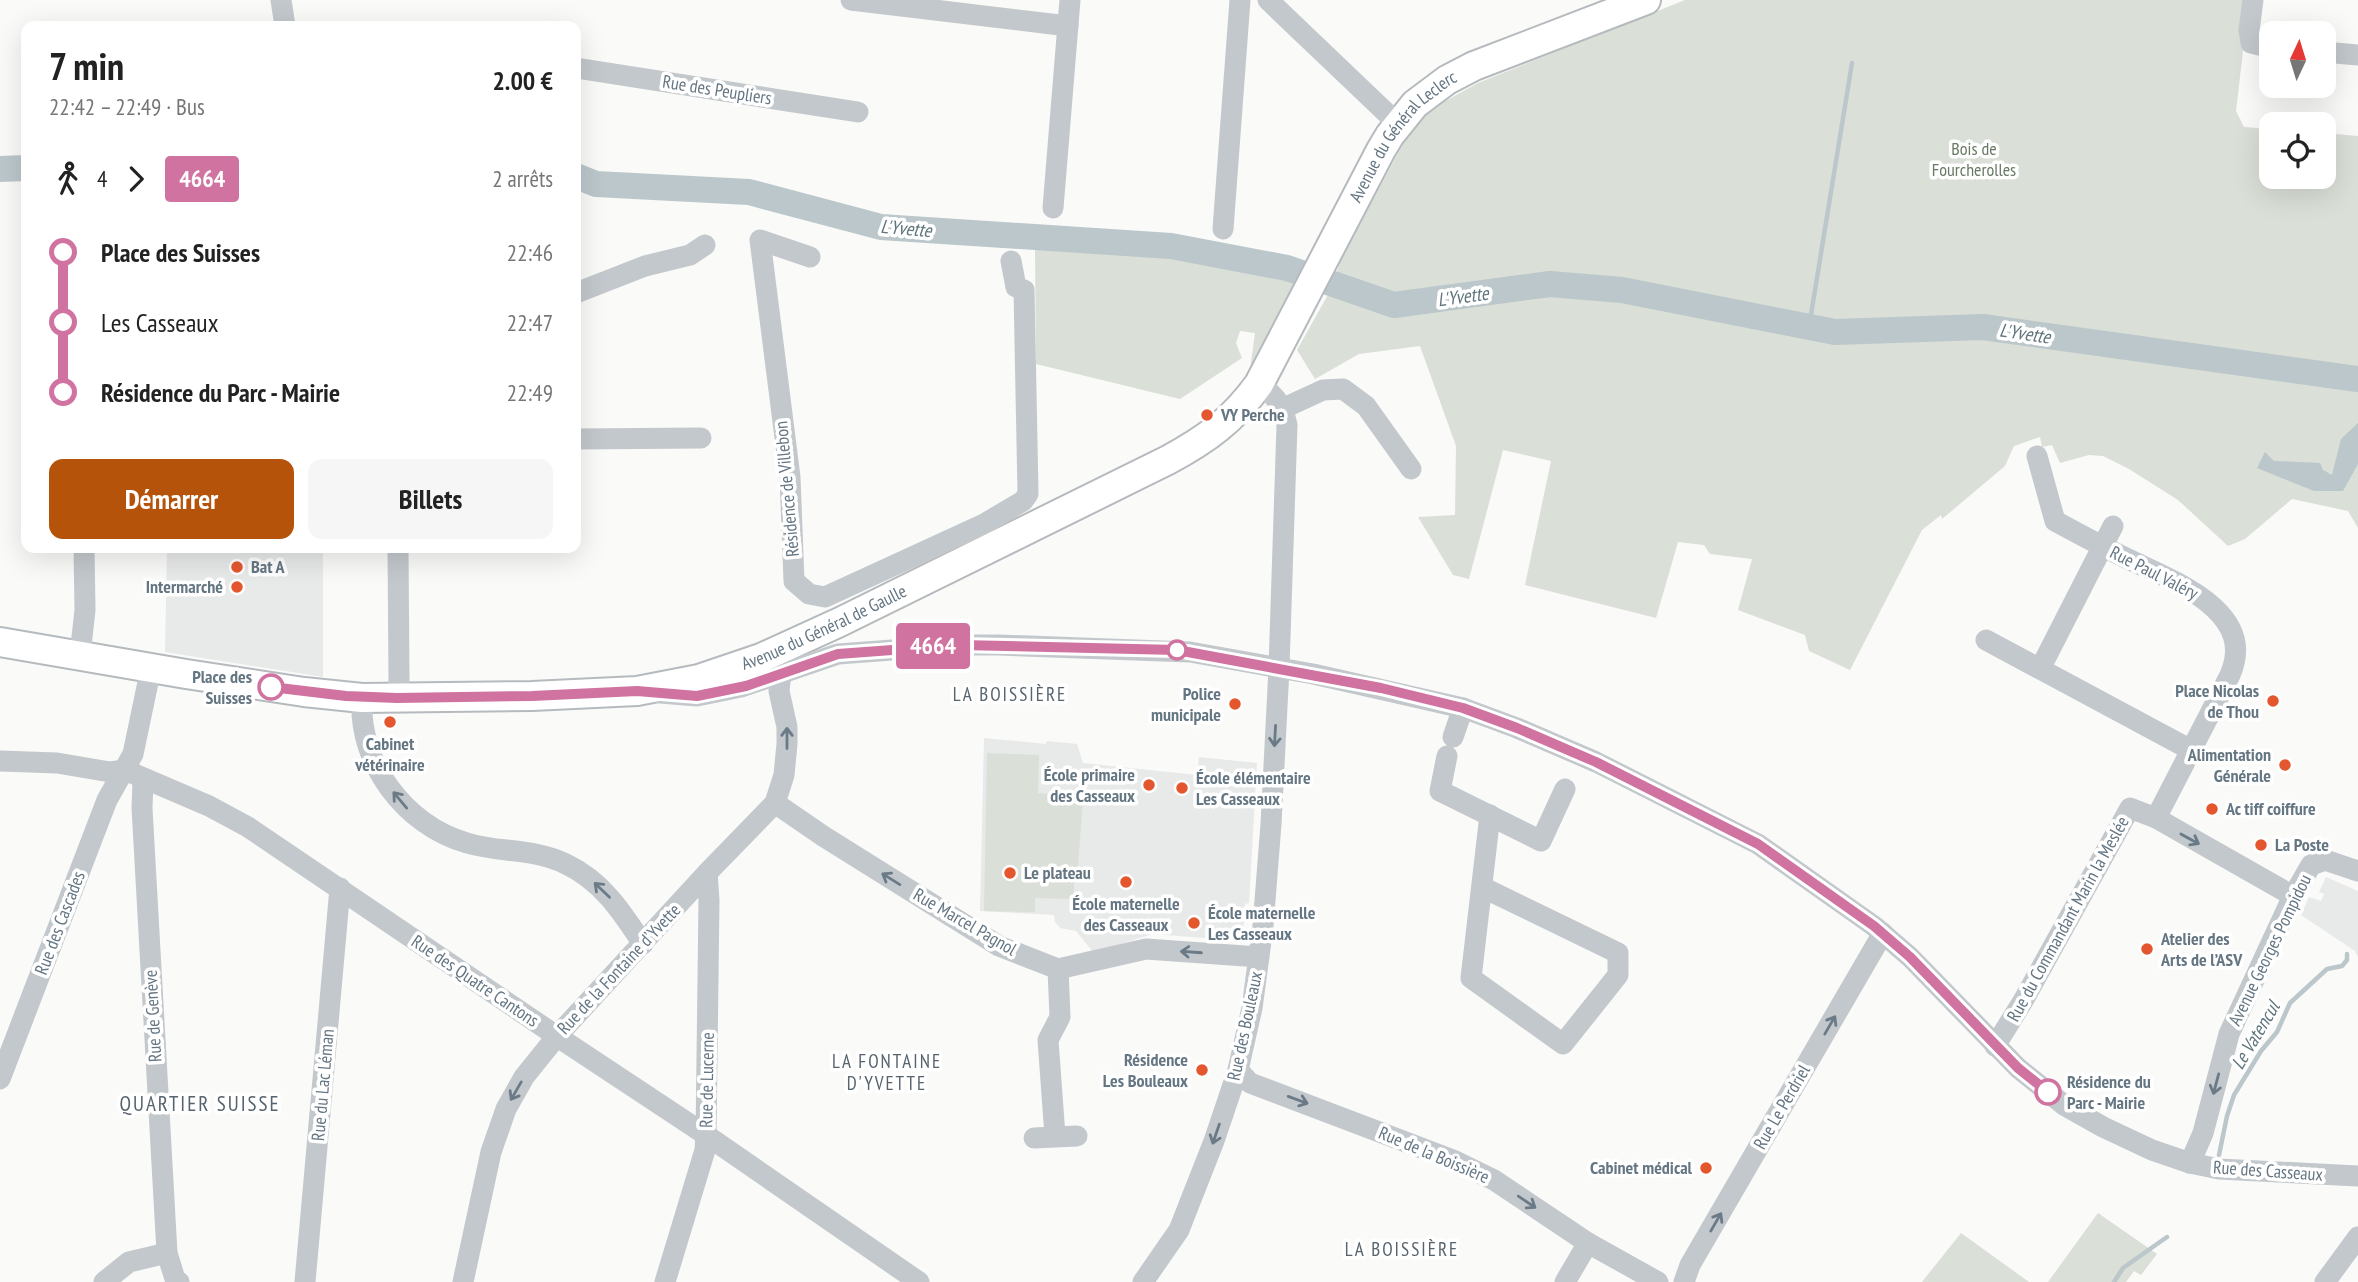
<!DOCTYPE html>
<html lang="fr">
<head>
<meta charset="utf-8">
<style>
  body { margin:0; font-family:"PT Sans Narrow",sans-serif; background:#f6f6f6; color:#222; height:100vh; display:flex; flex-direction:column; font-size:26px; white-space:nowrap }
  * { box-sizing:border-box; margin:0 }
  p { font-size:23px; color:#767676 }
  .icon { flex:none; width:38px; height:38px; fill:none; stroke:currentColor; stroke-width:2; stroke-linecap:round; stroke-linejoin:round }
  .map { position:relative; flex:1; overflow:hidden }
  .sheet { position:absolute; left:21px; top:21px; width:560px; height:532px; display:flex; flex-direction:column; background:#fff; border-radius:14px; box-shadow:0 7px 28px #0002 }
  .sheet>* { flex:none }
  .badge { padding:0 14px; border-radius:5px; font-size:24px; line-height:46px }
  .needle { width:46px; rotate:4deg }
  .controls { position:absolute; left:2259px; top:21px; display:grid; gap:14px }
  .controls a { display:grid; place-items:center; width:77px; height:77px; border-radius:14px; background:#fff; box-shadow:0 7px 28px #0002; font-size:35px }
  .map>.badge { position:absolute; translate:-50% -50%; box-shadow:0 0 0 4px #fff }
  .legs { display:flex; align-items:center; gap:10px; height:77px; padding:0 28px; font-size:23px }
  .legs p { margin-inline-start:auto }
  .head { display:flex; align-items:center; justify-content:space-between; height:119px; padding:0 28px }
  h1 { font-size:38px; font-weight:600; line-height:52px }
  .button { display:flex; gap:14px; margin-top:auto; padding:14px 28px }
  .button a { flex:1; height:80px; border-radius:14px; background:#b45309; color:#fff; font-size:28px; font-weight:600; line-height:80px; text-align:center }
  .button a+a { background:#f6f6f6; color:#222 }
  ul { padding:0 28px; list-style:none }
  li { display:flex; align-items:center; gap:24px; height:70px; font-size:26px }
  li i { display:grid; place-items:center; width:10px; height:100%; margin:0 9px; background:currentColor }
  li i::after { content:''; width:18px; height:18px; margin:-9px; border:5px solid; border-radius:50%; background:#fff }
  li p { margin-inline-start:auto }
  li:first-child i { background:linear-gradient(#0000 50%,currentColor 0) }
  li:last-child i { background:linear-gradient(currentColor 50%,#0000 0) }
  .map>svg:first-child { display:block }
</style>
</head>
<body>
<div class="map">
<svg width="2358" height="1282" viewBox="0 0 2358 1282">
  <rect width="100%" height="100%" fill="#fafaf8"/>
  <!-- built -->
  <g fill="#e8e9e9">
    <path d="M167,548h156v129l-158,-25z"/>
    <path d="M984,738l62,6 1,-3 30,3 6,19 114,12 2,-18 58,6 -8,140 -4,1 -2,37 -91,-7 -58,19 -18,-22 -16,-3 -5,-6 -1,-7 -74,-4z"/>
    <path d="M2326,877l32,14v66l-3,-6 -54,-36 8,-18 12,4 3,-7 -5,-2z"/>
  </g>
  <!-- green -->
  <g fill="#dadfd7">
    <path d="M1685,0h564l-13,111 8,16 27,2 1,48h52v-44l34,3v392l-10,-17 -56,-12 -47,40 -17,7 -50,-46 -49,-31 -26,-13 -14,-1 -29,8 -8,-18 -10,2 -2,-10 -26,9 -9,20 -63,53 -1,-4 -19,15 -72,140 -41,-19 -4,-16 -67,-25 14,-51 -42,-5 -6,-9 -26,-3 -22,76 -131,-33 26,-124 -48,-11 -34,129 -16,-4 -35,-58 37,-2 1,-69 -36,-100 -61,8 -44,25 -18,-29 33,-59 12,-34 68,-126 13,-15 17,-12 38,-21z"/>
    <path d="M1035,249l134,7 96,11 40,13 -56,97 6,-44 -15,-2 -4,12 6,15 -62,41 -144,-35z"/>
    <path d="M987,753l52,2 -1,38 45,5 -5,68 7,1v12l-11,1v19l-39,-1v14l-51,-1z"/>
    <path d="M2098,1213l59,41 -16,21 -7,-4 -8,11h-78z"/>
    <path d="M1961,1233l68,49h-107z"/>
  </g>
  <!-- water -->
  <path fill="#bbc7cb" d="M2358,423v41l-15,27h-29l-57,-23 8,-16 9,9 46,2 3,7 9,5 9,-36z"/>
  <g fill="none" stroke-linecap="round" stroke-linejoin="round">
    <!-- stream -->
    <g stroke="#bbc7cb" stroke-width="4.5">
      <path d="M1809,327l43,-264"/>
      <path d="M2219,1155l8,-39 7,-21 27,-44 16,-19 13,-29 37,-34 15,-3 5,-6v-6"/>
      <path d="M2114,1282l9,-14 44,-31"/>
    </g>
    <!-- river -->
    <g stroke="#bbc7cb" stroke-width="26">
      <path d="M0,169l26,-1"/>
      <path d="M576,176l20,8 153,8 132,35 290,19 116,22 107,37 156,-21 72,6 213,42 148,-5 375,52"/>
    </g>
    <!-- major casing -->
    <g stroke="#b5babe" stroke-width="32">
      <g id="major">
        <path id="s1" d="M0,642l186,32 118,18 58,6 170,-2 105,-5 62,-12 62,-21 79,-36 328,-162c39,-21 65,-40 91,-76l122,-234 9,-15 25,-31 32,-24 27,-14 172,-66"/>
      </g>
    </g>
    <!-- minor -->
    <g stroke="#c3c8cc" stroke-width="21">
      <path d="M281,0l4,26"/>
      <path d="M851,0l217,26"/>
      <path d="M1268,0l130,124"/>
      <path d="M2253,0l-4,30 2,13 21,5"/>
      <path d="M2324,52l34,3"/>
      <path d="M576,68l282,44"/>
      <path d="M1053,208l17,-208"/>
      <path d="M1223,229l17,-229"/>
      <path d="M810,257l-50,-17 30,237 4,104 15,13 16,3 159,-73 39,-23 5,-7 -4,-204 -8,-3 -5,-26"/>
      <path d="M576,293l69,-27 45,-11 15,-10"/>
      <path d="M1284,408l39,-18 20,-1 23,17 45,63"/>
      <path d="M576,439l125,-1"/>
      <path d="M2037,456l18,65c24,13 48,26 73,38 45,22 130,52 102,116l-74,143"/>
      <path d="M1986,640l205,110"/>
      <path d="M80,655l5,-45 -1,-62"/>
      <path d="M2040,669l73,-143"/>
      <path d="M660,693l37,3 44,-9 97,-33 122,-9h39l191,7 123,22 150,34 54,20 79,34 162,82 116,82 36,31 108,111 46,37 39,22 49,23 38,13 29,6 139,7"/>
      <path d="M362,698c-4,64 42,127 105,145 33,10 67,5 99,21 36,17 56,48 77,80"/>
      <path d="M397,698l2,-18 -1,-132"/>
      <path d="M1453,737l10,-29"/>
      <path d="M1447,756l-7,35 101,50 24,-52"/>
      <path d="M0,761l57,2 53,9 15,-2 84,36 39,21 316,214 142,94 213,147"/>
      <path d="M143,779l-1,29 25,445 8,26 4,3"/>
      <path d="M775,803l48,33 176,110 59,23 88,-20 113,8"/>
      <path d="M1482,887l136,66v22l-55,69 -92,-66 19,-163"/>
      <path d="M1995,1046l28,-45 107,-193 26,10 137,78"/>
      <path d="M1238,1070l12,13 203,77 41,20 94,63 70,39"/>
      <path d="M0,1079l107,-279 26,-46 18,-86"/>
      <path d="M1055,1136l-7,-96 12,-23 -2,-48"/>
      <path d="M1034,1138l43,-2"/>
      <path d="M2190,1163l13,-30 26,-99 64,-138 18,-31 14,-5 33,11"/>
      <path d="M104,1282l25,-20 38,-9"/>
      <path d="M305,1282l35,-394"/>
      <path d="M463,1282l28,-130 15,-43 18,-32 33,-41 150,-163 68,-70 9,-28 3,-31v-17l-8,-36 2,-18"/>
      <path d="M665,1282l40,-132 1,-15 3,-235 -2,-27"/>
      <path d="M1143,1282l36,-52 35,-89 24,-71 14,-62 11,-82 8,-102 8,-156 8,-243c-4,-19 -11,-29 -28,-41"/>
      <path d="M1565,1282l23,-39"/>
      <path d="M1684,1282l6,-17 193,-332"/>
      <path d="M2325,1282l33,-45"/>
    </g>
    <!-- major -->
    <use href="#major" stroke="#fff" stroke-width="28"/>
  </g>
  <!-- one-way arrows -->
  <defs><path id="oneway-shaft" d="M-6 0H5M1.5-3L5.5 0L1.5 3" fill="none" stroke-width="1.6" stroke-linecap="round" stroke-linejoin="round" transform="scale(1.75)"/></defs>
  <g stroke="#6a7a87">
    <use href="#oneway-shaft" transform="translate(1275 736) rotate(93)"/>
    <use href="#oneway-shaft" transform="translate(787 738) rotate(-90)"/>
    <use href="#oneway-shaft" transform="translate(400 800) rotate(-130)"/>
    <use href="#oneway-shaft" transform="translate(2190 839) rotate(29)"/>
    <use href="#oneway-shaft" transform="translate(891 879) rotate(-148)"/>
    <use href="#oneway-shaft" transform="translate(602 890) rotate(-136)"/>
    <use href="#oneway-shaft" transform="translate(1191 952) rotate(-176)"/>
    <use href="#oneway-shaft" transform="translate(1830 1025) rotate(-60)"/>
    <use href="#oneway-shaft" transform="translate(2216 1084) rotate(105)"/>
    <use href="#oneway-shaft" transform="translate(516 1091) rotate(120)"/>
    <use href="#oneway-shaft" transform="translate(1298 1100) rotate(20)"/>
    <use href="#oneway-shaft" transform="translate(1216 1134) rotate(109)"/>
    <use href="#oneway-shaft" transform="translate(1527 1202) rotate(34)"/>
    <use href="#oneway-shaft" transform="translate(1716 1222) rotate(-60)"/>
  </g>
  <g fill="none" stroke-linecap="round" stroke-linejoin="round">
    <!-- line-1 casing -->
    <g stroke="#fff" stroke-width="16">
      <path id="line-1" d="M271,687l75,9 51,2 135,-2 105,-5 60,5 49,-10 92,-32 122,-9 217,5 204,38 82,20 54,20 79,34 162,82 116,82 36,31 108,111 30,24"/>
    </g>
    <!-- line-1 -->
    <use href="#line-1" stroke="#d073a1" stroke-width="10"/>
  </g>
  <!-- markers -->
  <g fill="#e4572e" stroke="#fff" stroke-width="2.5">
    <circle cx="1207" cy="415" r="7"/>
    <circle cx="237" cy="567" r="7"/>
    <circle cx="237" cy="587" r="7"/>
    <circle cx="2273" cy="701" r="7"/>
    <circle cx="1235" cy="704" r="7"/>
    <circle cx="390" cy="722" r="7"/>
    <circle cx="2285" cy="765" r="7"/>
    <circle cx="1149" cy="785" r="7"/>
    <circle cx="1182" cy="788" r="7"/>
    <circle cx="2212" cy="809" r="7"/>
    <circle cx="2261" cy="845" r="7"/>
    <circle cx="1010" cy="873" r="7"/>
    <circle cx="1126" cy="882" r="7"/>
    <circle cx="1194" cy="923" r="7"/>
    <circle cx="2147" cy="949" r="7"/>
    <circle cx="1202" cy="1070" r="7"/>
    <circle cx="1706" cy="1168" r="7"/>
  </g>
  <g fill="#fff" stroke="#d073a1" stroke-width="3.5">
    <circle cx="1177" cy="650" r="9"/>
    <circle cx="271" cy="687" r="12"/>
    <circle cx="2048" cy="1092" r="12"/>
  </g>
  <g text-anchor="middle" stroke-width="7" stroke-linejoin="round" paint-order="stroke">
    <!-- street labels -->
    <g font-size="18" fill="#657683" stroke="#fff">
      <text transform="translate(717 90) rotate(9)" y="6">Rue des Peupliers</text>
      <text dy="6" stroke="none"><textPath href="#s1" startOffset="1631">Avenue du Général Leclerc</textPath></text>
      <text transform="translate(787 489) rotate(-95)" y="6">Résidence de Villebon</text>
      <text transform="translate(2154 573) rotate(27)" y="6">Rue Paul Valéry</text>
      <text dy="6" stroke="none"><textPath href="#s1" startOffset="840">Avenue du Général de Gaulle</textPath></text>
      <text transform="translate(2068 919) rotate(-61)" y="6">Rue du Commandant Marin la Meslée</text>
      <text transform="translate(965 922) rotate(30)" y="6">Rue Marcel Pagnol</text>
      <text transform="translate(60 923) rotate(-69)" y="6">Rue des Cascades</text>
      <text transform="translate(2270 950) rotate(-64)" y="6">Avenue Georges Pompidou</text>
      <text transform="translate(619 969) rotate(-47)" y="6">Rue de la Fontaine d’Yvette</text>
      <text transform="translate(475 981) rotate(34)" y="6">Rue des Quatre Cantons</text>
      <text transform="translate(153 1016) rotate(-93)" y="6">Rue de Genève</text>
      <text transform="translate(1245 1026) rotate(-78)" y="6">Rue des Bouleaux</text>
      <text transform="translate(707 1080) rotate(-89)" y="6">Rue de Lucerne</text>
      <text transform="translate(323 1085) rotate(-85)" y="6">Rue du Lac Léman</text>
      <text transform="translate(1782 1107) rotate(-60)" y="6">Rue Le Perdriel</text>
      <text transform="translate(1434 1155) rotate(23)" y="6">Rue de la Boissière</text>
      <text transform="translate(2268 1171) rotate(4)" y="6">Rue des Casseaux</text>
    </g>
    <!-- park labels -->
    <g font-size="18" fill="#687a64" stroke="#fff">
      <text x="1974" y="155">Bois de<tspan x="1974" dy="21">Fourcherolles</tspan></text>
    </g>
    <!-- poi labels -->
    <g font-size="18" font-weight="bold" fill="#657683" stroke="#fff" text-anchor="start">
      <text x="1221" y="421">VY Perche</text>
      <text x="251" y="573">Bat A</text>
      <text x="223" y="593" text-anchor="end">Intermarché</text>
      <text x="2259" y="697" text-anchor="end">Place Nicolas<tspan x="2259" dy="21">de Thou</tspan></text>
      <text x="1221" y="700" text-anchor="end">Police<tspan x="1221" dy="21">municipale</tspan></text>
      <text x="390" y="750" text-anchor="middle">Cabinet<tspan x="390" dy="21">vétérinaire</tspan></text>
      <text x="2271" y="761" text-anchor="end">Alimentation<tspan x="2271" dy="21">Générale</tspan></text>
      <text x="1135" y="781" text-anchor="end">École primaire<tspan x="1135" dy="21">des Casseaux</tspan></text>
      <text x="1196" y="784">École élémentaire<tspan x="1196" dy="21">Les Casseaux</tspan></text>
      <text x="2226" y="815">Ac tiff coiffure</text>
      <text x="2275" y="851">La Poste</text>
      <text x="1024" y="879">Le plateau</text>
      <text x="1126" y="910" text-anchor="middle">École maternelle<tspan x="1126" dy="21">des Casseaux</tspan></text>
      <text x="1208" y="919">École maternelle<tspan x="1208" dy="21">Les Casseaux</tspan></text>
      <text x="2161" y="945">Atelier des<tspan x="2161" dy="21">Arts de l’ASV</tspan></text>
      <text x="1188" y="1066" text-anchor="end">Résidence<tspan x="1188" dy="21">Les Bouleaux</tspan></text>
      <text x="1692" y="1174" text-anchor="end">Cabinet médical</text>
    </g>
    <!-- stop labels -->
    <g font-size="18" font-weight="bold" fill="#657683" stroke="#fff" text-anchor="end">
      <text x="252" y="683">Place des<tspan x="252" dy="21">Suisses</tspan></text>
      <text x="2067" y="1088" text-anchor="start">Résidence du<tspan x="2067" dy="21">Parc - Mairie</tspan></text>
    </g>
    <!-- water labels -->
    <g font-size="19" font-style="italic" fill="#60757c" stroke="#fff">
      <text transform="translate(906 228) rotate(5)" y="7">L'Yvette</text>
      <text transform="translate(1463 296) rotate(-8)" y="7">L'Yvette</text>
      <text transform="translate(2025 333) rotate(8)" y="7">L'Yvette</text>
      <text transform="translate(2255 1035) rotate(-59)" y="7">Le Vatencul</text>
    </g>
    <!-- neighbourhood labels -->
    <g font-size="19" letter-spacing="2" fill="#57646e" stroke="#fff">
      <text x="1010" y="701">LA BOISSIÈRE</text>
      <text x="887" y="1068">LA FONTAINE<tspan x="887" dy="22">D'YVETTE</tspan></text>
      <text x="1402" y="1256">LA BOISSIÈRE</text>
    </g>
    <!-- quarter labels -->
    <g font-size="21" letter-spacing="2" fill="#57646e" stroke="#fff">
      <text x="200" y="1111">QUARTIER SUISSE</text>
    </g>
  </g>
</svg>
<div class="controls">
<a><svg class="needle" viewBox="-14 -14 28 28"><path d="M0-13l5 13h-10z" fill="#e53935"/><path d="M0 13l5-13h-10z" fill="#767676"/></svg></a>
<a><svg class="icon" aria-label="locate" viewBox="0 0 24 24"><circle cx="12" cy="12" r="6"/><path d="M12 2v4M12 18v4M2 12h4M18 12h4"/></svg></a>
</div>
<b class="badge" style="left:933px;top:646px;background:#d073a1;color:#fff">4664</b>
<section class="sheet">
<div class="head"><div><h1>7 min</h1><p>22:42 – 22:49 · Bus</p></div><b>2.00 €</b></div>
<div class="legs"><svg class="icon" aria-label="walk" viewBox="0 0 24 24"><circle cx="13" cy="4" r="2"/><path d="M13 8l-2 6 4 7M11 14l-3 7M7 12l3-4h3l4 4"/></svg>4<svg class="icon" aria-label="forward" viewBox="0 0 24 24"><path d="M9 5l7 7-7 7"/></svg><b class="badge" style="background:#d073a1;color:#fff">4664</b><p>2 arrêts</p></div>
<ul>
<li><i style="color:#d073a1"></i><b>Place des Suisses</b><p>22:46</p></li>
<li><i style="color:#d073a1"></i><span>Les Casseaux</span><p>22:47</p></li>
<li><i style="color:#d073a1"></i><b>Résidence du Parc - Mairie</b><p>22:49</p></li>
</ul>
<div class="button"><a>Démarrer</a><a>Billets</a></div>
</section>
</div>
</body>
</html>
